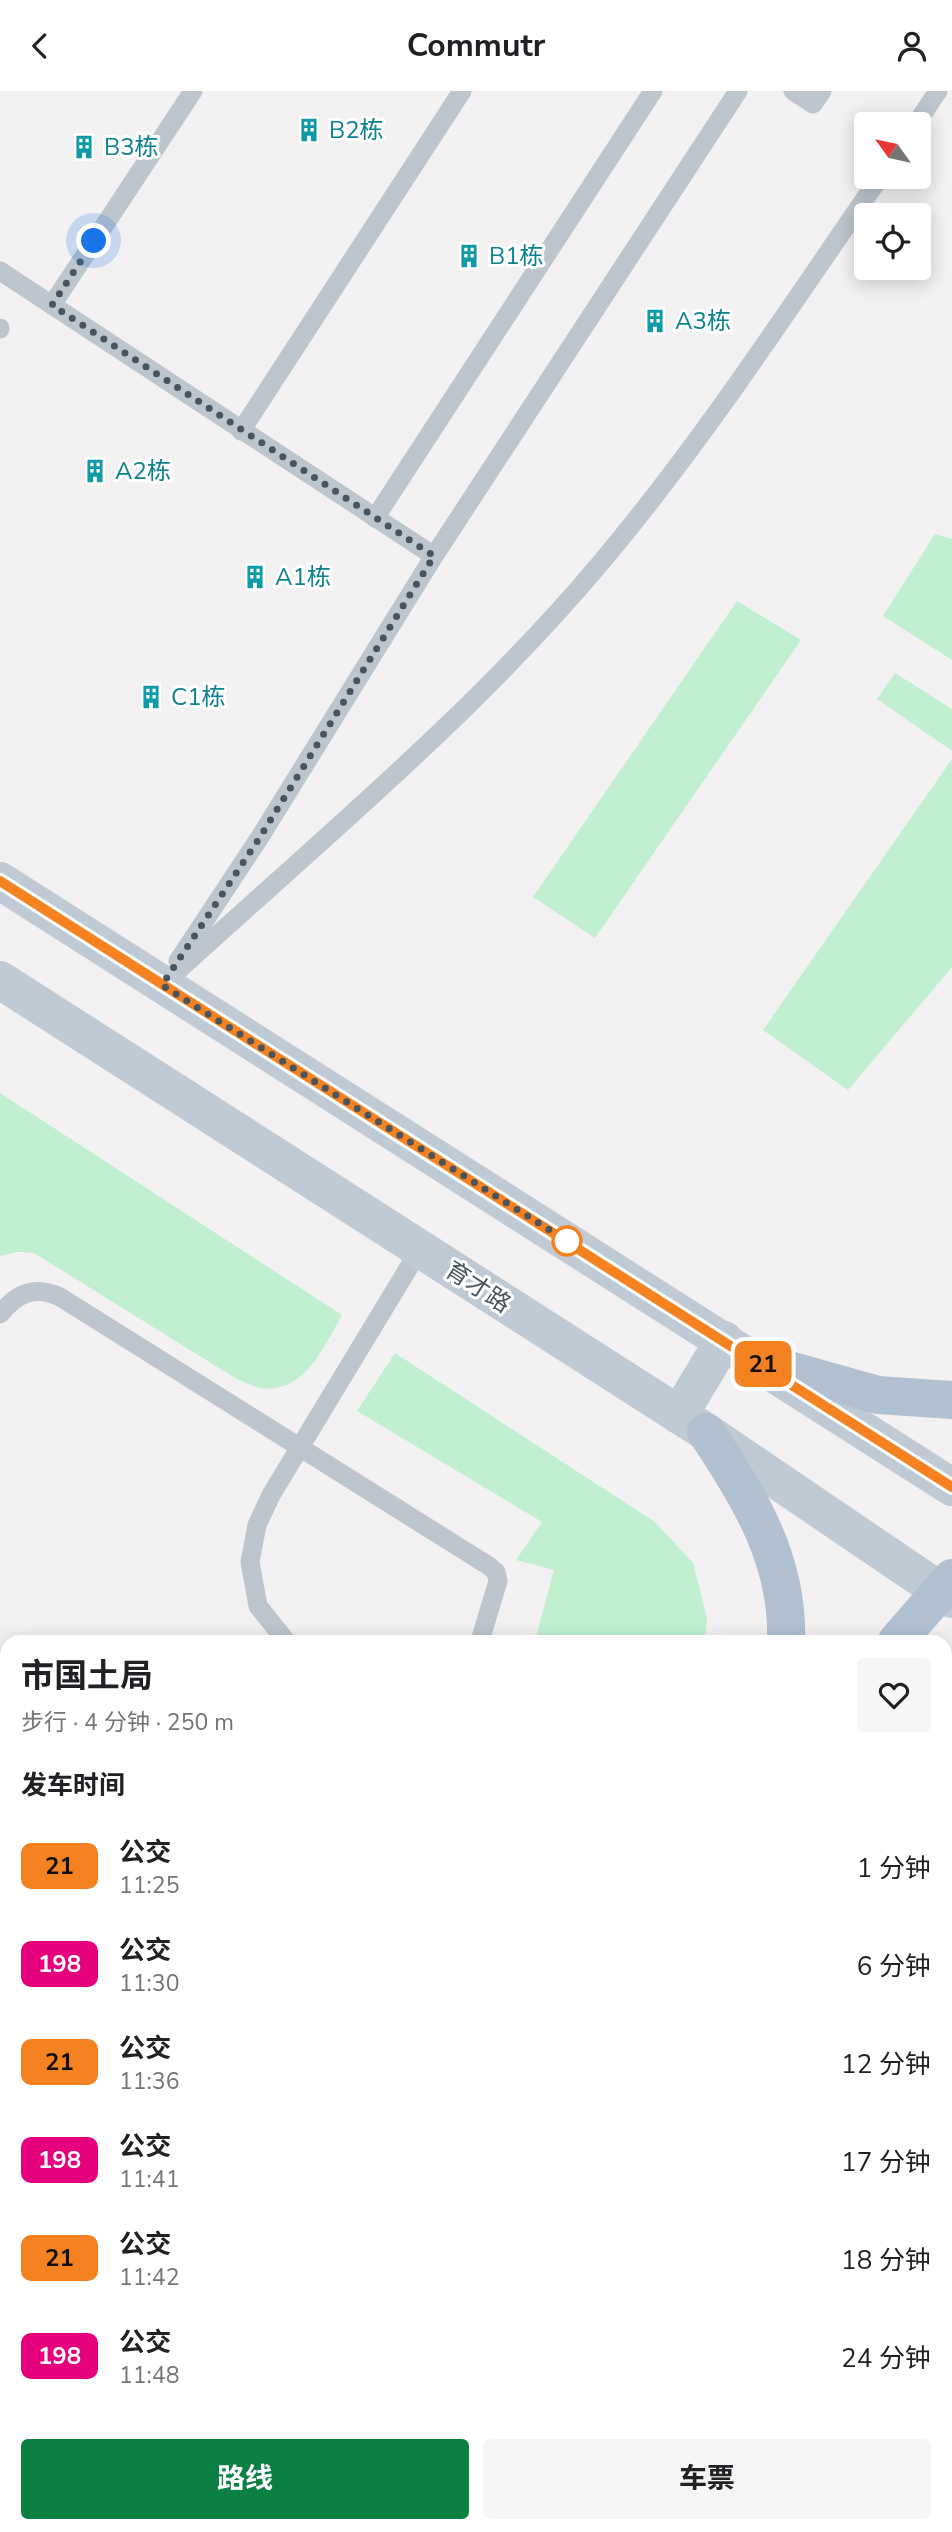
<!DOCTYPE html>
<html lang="zh">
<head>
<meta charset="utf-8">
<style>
  body { margin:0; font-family:"Nunito Sans","Noto Sans SC",sans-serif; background:#f6f6f6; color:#202124; height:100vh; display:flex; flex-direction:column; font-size:26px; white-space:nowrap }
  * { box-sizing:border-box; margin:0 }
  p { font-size:23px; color:#757577 }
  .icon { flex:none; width:38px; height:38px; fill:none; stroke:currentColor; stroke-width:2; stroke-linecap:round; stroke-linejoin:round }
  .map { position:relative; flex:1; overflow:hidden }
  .details { position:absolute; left:0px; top:1544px; width:952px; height:898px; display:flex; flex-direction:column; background:#fff; border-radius:21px 21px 0 0; box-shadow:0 4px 18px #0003 }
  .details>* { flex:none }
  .badge { padding:0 14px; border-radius:10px; font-size:24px; line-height:46px }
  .needle { width:46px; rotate:303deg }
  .fabs { position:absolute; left:854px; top:21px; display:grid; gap:14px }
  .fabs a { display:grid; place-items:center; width:77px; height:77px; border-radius:7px; background:#fff; box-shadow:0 4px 18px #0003; font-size:35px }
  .you { position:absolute; width:35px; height:35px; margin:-18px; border:5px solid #fff; border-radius:50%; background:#1a73e8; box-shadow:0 0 0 10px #1a73e833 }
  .map>.badge { position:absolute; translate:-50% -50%; box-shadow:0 0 0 4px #fff }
  h2 { padding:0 21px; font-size:26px; line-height:63px }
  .round { display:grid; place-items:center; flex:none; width:74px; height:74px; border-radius:7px; background:#f6f6f6 }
  .overview { display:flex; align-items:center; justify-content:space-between; height:119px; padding:0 21px }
  h1 { font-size:33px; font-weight:700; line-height:52px }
  .action { display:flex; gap:14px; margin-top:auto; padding:14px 21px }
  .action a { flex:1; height:80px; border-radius:7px; background:#0b8043; color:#fff; font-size:28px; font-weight:700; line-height:80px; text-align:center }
  .action a+a { background:#f6f6f6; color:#202124 }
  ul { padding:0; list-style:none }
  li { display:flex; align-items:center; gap:21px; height:98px; padding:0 21px }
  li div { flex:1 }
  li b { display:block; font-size:26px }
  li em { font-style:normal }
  li .badge { min-width:77px; font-weight:700; text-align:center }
  header { display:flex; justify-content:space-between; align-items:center; height:91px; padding:0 21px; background:#fff; font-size:32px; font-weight:700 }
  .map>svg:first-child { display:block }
</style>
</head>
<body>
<header><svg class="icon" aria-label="back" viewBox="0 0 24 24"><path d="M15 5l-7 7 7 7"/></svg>Commutr<svg class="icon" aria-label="person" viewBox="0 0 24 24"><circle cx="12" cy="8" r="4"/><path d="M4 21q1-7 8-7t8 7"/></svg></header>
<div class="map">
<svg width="952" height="2441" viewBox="0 0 952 2441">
  <rect width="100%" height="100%" fill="#f3f1f1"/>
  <!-- green -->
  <g fill="#c1f0d1">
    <path d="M935,443l17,5v121l-69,-44z"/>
    <path d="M737,510l64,39 -206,298 -62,-41z"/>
    <path d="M895,582l57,36v42l-75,-52z"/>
    <path d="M952,668v208l-104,123 -85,-60z"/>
    <path d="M0,1002l342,222c-18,31 -37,79 -81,73 -9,-1 -18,-7 -26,-10l-201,-125 -16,-1 -18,4z"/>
    <path d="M395,1262l260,169 38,41 14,55 -2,23h-170l19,-71 -38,-10 26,-38 -185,-111z"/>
  </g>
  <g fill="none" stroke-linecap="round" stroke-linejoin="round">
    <!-- lane -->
    <g stroke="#bdc6cd" stroke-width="19">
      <path d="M793,0l20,13 9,-13"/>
      <path d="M916,33l22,-33"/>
      <path d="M0,180l434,285 -174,281 -82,124"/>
      <path d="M52,214l141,-214"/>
      <path d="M0,237v1"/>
      <path d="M241,340l221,-340"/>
      <path d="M375,427l278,-427"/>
      <path d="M434,465l304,-465"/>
      <path d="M162,894c147,-135 308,-267 436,-419 104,-123 191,-258 282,-389"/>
      <path d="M0,1223c17,-21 35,-29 60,-17l429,269 7,6 2,9 -18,60"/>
      <path d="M286,1550l-28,-35 -8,-44 7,-37 14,-30 149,-246"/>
      <path d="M0,1590l7,5"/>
      <path d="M0,1686l7,4"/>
      <path d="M945,1891l7,-2"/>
      <path d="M0,1920l7,-11"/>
    </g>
    <!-- street -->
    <path stroke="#bdc6cd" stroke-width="38" d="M0,2324l7,5"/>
    <!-- secondary -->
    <g stroke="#bfcad4" stroke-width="38">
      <path d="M0,790l952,606"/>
      <path d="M0,889l706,452 246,167"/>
      <path d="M679,1324l45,-75"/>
    </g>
    <!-- primary -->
    <g stroke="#b1c1cf" stroke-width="38">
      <path d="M757,1270l121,34 74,5"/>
      <path d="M706,1341c43,64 83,129 80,209"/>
      <path d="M897,1550l55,-63"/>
      <path d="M945,1620l7,-9"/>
      <path d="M945,1695l7,-3"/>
      <path d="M116,2441l6,-7"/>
      <path d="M235,2441l6,-7"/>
    </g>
  </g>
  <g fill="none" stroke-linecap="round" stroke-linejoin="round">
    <!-- line casing -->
    <g stroke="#fff" stroke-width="16">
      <path id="line" d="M0,790l952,606"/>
    </g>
    <!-- line -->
    <use href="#line" stroke="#f58220" stroke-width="10"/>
    <!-- walk -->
    <path stroke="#49555e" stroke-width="7" stroke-dasharray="0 12.6" d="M94,150l-42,64 382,251 -174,281 -98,148 405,256"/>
  </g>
  <!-- icons -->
  <defs>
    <g id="building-bare" transform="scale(1.89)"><path d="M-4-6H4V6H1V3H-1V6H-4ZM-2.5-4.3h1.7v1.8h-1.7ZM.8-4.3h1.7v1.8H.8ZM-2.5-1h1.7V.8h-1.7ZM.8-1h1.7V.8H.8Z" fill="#0f9aa8" stroke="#fff" stroke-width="2.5" paint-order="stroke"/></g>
  </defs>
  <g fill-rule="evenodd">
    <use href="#building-bare" x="309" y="39"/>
    <use href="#building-bare" x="84" y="56"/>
    <use href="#building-bare" x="469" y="165"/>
    <use href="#building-bare" x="655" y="230"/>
    <use href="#building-bare" x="95" y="380"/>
    <use href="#building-bare" x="255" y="486"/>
    <use href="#building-bare" x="151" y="606"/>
  </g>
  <!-- markers -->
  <circle fill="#fff" stroke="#f58220" stroke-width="3.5" cx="567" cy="1150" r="14"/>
  <g text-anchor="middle" stroke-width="6" stroke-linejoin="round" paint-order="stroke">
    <!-- culture labels -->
    <g font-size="24" fill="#0d838f" stroke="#fff" text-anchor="start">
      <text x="329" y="47">B2栋</text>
      <text x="104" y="64">B3栋</text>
      <text x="489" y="173">B1栋</text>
      <text x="675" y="238">A3栋</text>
      <text x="115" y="388">A2栋</text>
      <text x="275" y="494">A1栋</text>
      <text x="171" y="614">C1栋</text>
    </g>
    <!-- street labels -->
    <g font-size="24" fill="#49555e" stroke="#fff">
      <text transform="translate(478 1196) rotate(33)" y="8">育才路</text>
    </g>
  </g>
</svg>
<div class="fabs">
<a><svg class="needle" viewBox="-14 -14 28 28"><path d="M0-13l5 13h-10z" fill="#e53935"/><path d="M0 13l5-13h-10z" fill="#757577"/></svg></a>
<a><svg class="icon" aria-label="locate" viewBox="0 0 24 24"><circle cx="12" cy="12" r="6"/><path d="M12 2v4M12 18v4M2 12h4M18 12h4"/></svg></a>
</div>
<div class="you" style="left:94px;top:150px"></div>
<b class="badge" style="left:763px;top:1273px;background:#f58220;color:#111">21</b>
<section class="details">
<div class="overview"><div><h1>市国土局</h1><p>步行 · 4 分钟 · 250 m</p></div><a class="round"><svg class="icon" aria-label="heart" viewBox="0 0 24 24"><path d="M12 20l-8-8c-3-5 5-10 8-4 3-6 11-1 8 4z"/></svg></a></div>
<h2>发车时间</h2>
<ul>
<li><span class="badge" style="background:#f58220;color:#111">21</span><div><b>公交</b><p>11:25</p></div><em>1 分钟</em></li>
<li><span class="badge" style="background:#e6007e;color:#fff">198</span><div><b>公交</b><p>11:30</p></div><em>6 分钟</em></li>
<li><span class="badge" style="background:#f58220;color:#111">21</span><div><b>公交</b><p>11:36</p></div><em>12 分钟</em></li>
<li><span class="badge" style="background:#e6007e;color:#fff">198</span><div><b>公交</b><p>11:41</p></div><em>17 分钟</em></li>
<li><span class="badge" style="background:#f58220;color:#111">21</span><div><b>公交</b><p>11:42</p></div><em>18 分钟</em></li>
<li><span class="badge" style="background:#e6007e;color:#fff">198</span><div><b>公交</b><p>11:48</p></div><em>24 分钟</em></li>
</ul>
<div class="action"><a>路线</a><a>车票</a></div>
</section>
</div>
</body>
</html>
